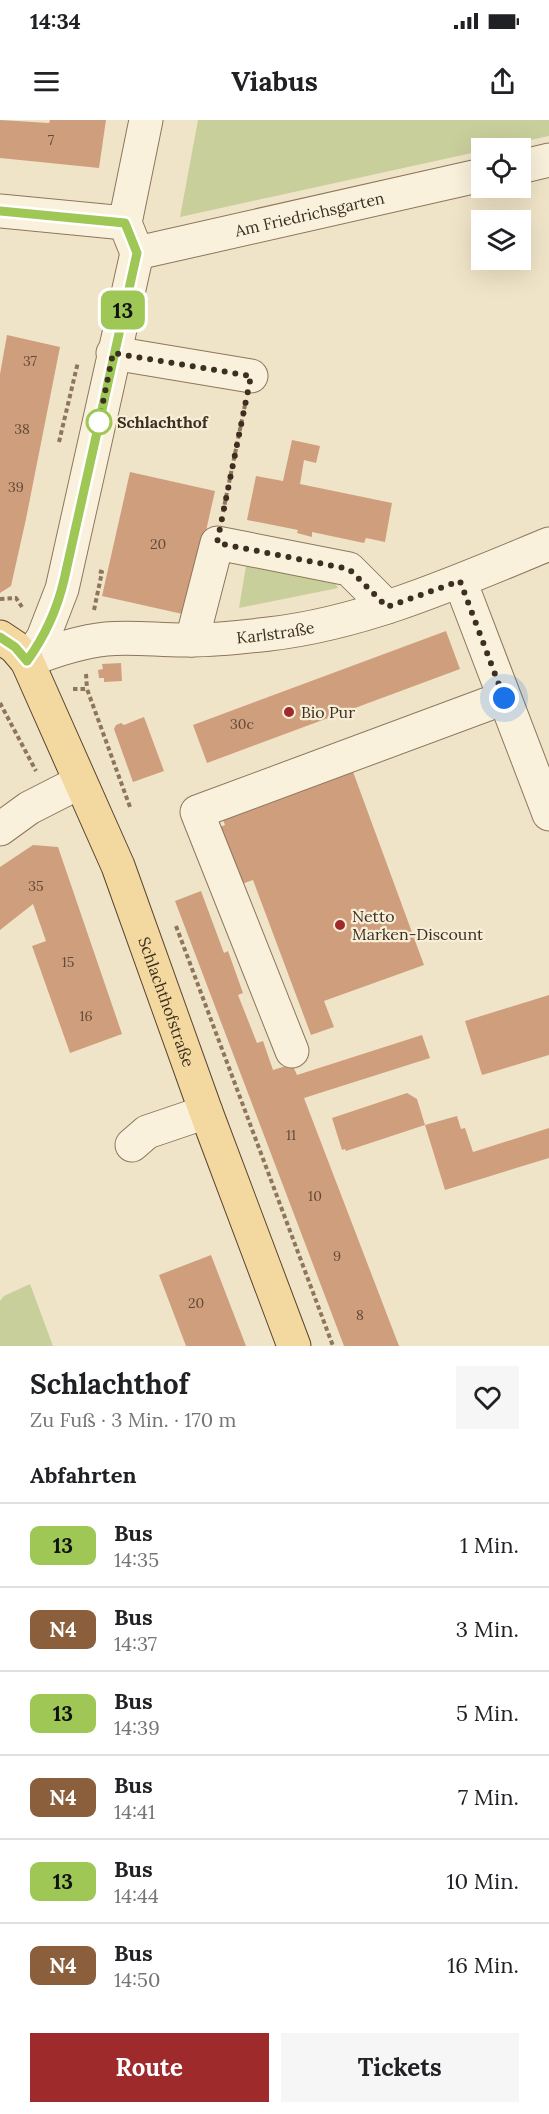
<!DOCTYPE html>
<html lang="de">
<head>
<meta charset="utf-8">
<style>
  body { margin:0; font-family:Lora,serif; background:#f6f6f6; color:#202124; height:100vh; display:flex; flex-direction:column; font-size:22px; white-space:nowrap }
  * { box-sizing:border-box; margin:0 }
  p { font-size:20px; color:#757577 }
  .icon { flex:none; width:33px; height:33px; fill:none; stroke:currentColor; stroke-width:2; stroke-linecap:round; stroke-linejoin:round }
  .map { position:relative; height:1226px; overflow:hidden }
  .panel { display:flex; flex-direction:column; background:#fff; flex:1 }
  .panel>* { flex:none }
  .badge { padding:0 12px; border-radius:9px; font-size:21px; line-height:39px }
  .controls { position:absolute; left:471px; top:18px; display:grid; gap:12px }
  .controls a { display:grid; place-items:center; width:60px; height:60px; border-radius:0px; background:#fff; box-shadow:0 6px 24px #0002; font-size:30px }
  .you { position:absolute; width:30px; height:30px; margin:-15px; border:4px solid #fff; border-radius:50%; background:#1a73e8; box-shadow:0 0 0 9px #1a73e833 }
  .map>.badge { position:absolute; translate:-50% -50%; box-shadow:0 0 0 3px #fff }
  h2 { padding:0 30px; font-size:22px; line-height:54px }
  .round { display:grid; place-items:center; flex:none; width:63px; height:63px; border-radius:0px; background:#f6f6f6 }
  .headline { display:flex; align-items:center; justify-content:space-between; height:102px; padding:0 30px }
  h1 { font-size:28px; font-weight:700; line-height:45px }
  .action { display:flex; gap:12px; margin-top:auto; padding:12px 30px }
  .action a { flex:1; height:69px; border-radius:0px; background:#9e2a2b; color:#fff; font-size:24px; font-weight:700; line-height:69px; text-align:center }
  .action a+a { background:#f6f6f6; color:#202124 }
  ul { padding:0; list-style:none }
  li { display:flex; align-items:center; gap:18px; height:84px; padding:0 30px; border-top:2px solid #e0e0e0 }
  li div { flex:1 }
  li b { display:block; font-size:22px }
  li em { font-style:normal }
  li .badge { min-width:66px; font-weight:700; text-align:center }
  .status { display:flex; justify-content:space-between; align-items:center; height:42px; padding:0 30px; background:#fff; direction:ltr }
  .status svg { height:16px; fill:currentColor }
  header { display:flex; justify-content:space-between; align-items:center; height:78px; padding:0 30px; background:#fff; font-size:27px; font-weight:700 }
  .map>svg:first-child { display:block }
</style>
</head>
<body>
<div class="status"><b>14:34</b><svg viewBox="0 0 49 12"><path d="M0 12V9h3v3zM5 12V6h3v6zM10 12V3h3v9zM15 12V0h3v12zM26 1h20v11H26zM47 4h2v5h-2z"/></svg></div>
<header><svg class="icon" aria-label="menu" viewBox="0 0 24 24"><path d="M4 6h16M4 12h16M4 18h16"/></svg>Viabus<svg class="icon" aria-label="share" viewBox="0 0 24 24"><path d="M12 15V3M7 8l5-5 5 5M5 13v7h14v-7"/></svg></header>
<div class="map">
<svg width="549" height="1226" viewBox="0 0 549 1226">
  <rect width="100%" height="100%" fill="#f0e4c8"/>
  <!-- green -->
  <g fill="#c9cf9b">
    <path d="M198,0h351v16l-57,12h-10l-1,3 -301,66z"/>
    <path d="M248,434l77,13 13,21 -99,20z"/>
    <path d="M30,1164l23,62h-53v-45l4,-5z"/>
  </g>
  <!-- building -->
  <g fill="#cf9f7d">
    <path d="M0,0l49,3 1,-3h56l-7,48 -99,-10z"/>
    <path d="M7,215l53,12 -34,172 -15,67 -11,7v-219z"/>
    <path d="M292,320l28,6 -4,17 -12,-3 -4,24 92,19 -7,39 -19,-4 -2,5 -52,-11v5l-15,-4 1,-3 -51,-10 9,-44 27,5z"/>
    <path d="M130,352l85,19 -28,124 -85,-19z"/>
    <path d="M446,511l14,38 -253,94 -14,-38z"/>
    <path d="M121,543l1,18 -18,1v-4h-5l-1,-8 5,-1 -1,-5z"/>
    <path d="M144,597l20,54 -31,11 -19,-53 2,-4 5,-2 3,2z"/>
    <path d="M352,649l72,196 -100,36 10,26 -23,8 -58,-155 -17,6 -21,-57 10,-4 -3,-8z"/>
    <path d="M33,725l25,2 64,187 -52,19 -38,-107 14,-5 -13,-37 -33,26v-63z"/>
    <path d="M201,771l23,62 4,-2 15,42 -5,2 19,48 6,-2 10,29 19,-6 5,11 125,-40 8,23 -126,40 95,248h-55l-169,-445z"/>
    <path d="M549,875v60l-67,20 -17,-54z"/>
    <path d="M407,973l10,6 8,26 32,-9 4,13 4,-1 8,24 76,-24v30l-104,32 -20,-65 -79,26 -1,-2 -3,1 -10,-32z"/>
    <path d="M211,1135l35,91h-60l-27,-71z"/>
  </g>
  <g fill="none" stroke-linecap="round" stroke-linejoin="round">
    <!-- minor casing -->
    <g stroke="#8d765c" stroke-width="35">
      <g id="minor">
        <path d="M520,47l29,-7"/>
        <path d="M0,91l125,12"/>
        <path id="s1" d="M137,133l345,-78"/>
        <path d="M113,233l138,23"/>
        <path d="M460,461l89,233"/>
        <path d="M192,520l25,-97 132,26 38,38"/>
        <path d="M27,541l16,-23 19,-49 75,-336 -12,-30 21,-103"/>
        <path id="s2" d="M27,541c25,-10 51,-19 79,-22 28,-3 57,2 86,1 25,0 52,-3 77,-6 97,-11 190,-53 280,-90"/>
        <path d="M0,709l29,-21 51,-26"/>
        <path d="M292,931l-95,-239 307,-114"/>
        <path d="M132,1025l15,-13 59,-20"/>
      </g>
    </g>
    <!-- major casing -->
    <g stroke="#5b4430" stroke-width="35">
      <g id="major">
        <path id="s3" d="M0,517l15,10 12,14 91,205 88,246 88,234"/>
      </g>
    </g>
    <!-- path -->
    <g stroke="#8d765c" stroke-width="4" stroke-dasharray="4.5 3" stroke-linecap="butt">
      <path d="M59,322l19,-80"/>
      <path d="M223,392l22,-107"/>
      <path d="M0,479l16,-1 6,9"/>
      <path d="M94,490l8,-38 -4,-1"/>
      <path d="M86,554l1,15"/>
      <path d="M73,569h14l43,118"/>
      <path d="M0,583l36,68"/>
      <path d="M176,806l157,420"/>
    </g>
    <!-- minor -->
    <use href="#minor" stroke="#faf1dc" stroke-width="33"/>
    <!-- major -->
    <use href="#major" stroke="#f3d9a0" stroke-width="33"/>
  </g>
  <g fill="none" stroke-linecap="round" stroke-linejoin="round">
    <!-- line casing -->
    <g stroke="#fff" stroke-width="14">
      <path id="line" d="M0,91l125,12 12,30 -73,327c-7,30 -19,56 -37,81l-12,-14 -15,-10"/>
    </g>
    <!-- line -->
    <use href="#line" stroke="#9fc755" stroke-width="9"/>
    <!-- walk -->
    <path stroke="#3d2e20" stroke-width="6" stroke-dasharray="0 10.8" d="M99,302l14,-69 138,23 -34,167 132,26 38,38 73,-26 44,117"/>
  </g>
  <!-- markers -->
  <circle fill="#fff" stroke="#9fc755" stroke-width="3" cx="99" cy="302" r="12"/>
  <g fill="#9e2a2b" stroke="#f7eed8" stroke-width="2">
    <circle cx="289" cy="592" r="6"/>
    <circle cx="340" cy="805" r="6"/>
  </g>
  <g text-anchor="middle" stroke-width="4.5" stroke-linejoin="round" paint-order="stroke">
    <!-- number labels -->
    <g font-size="14" fill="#624a37">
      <text x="51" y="25">7</text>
      <text x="30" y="246">37</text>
      <text x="22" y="314">38</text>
      <text x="16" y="372">39</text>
      <text x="158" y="429">20</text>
      <text x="242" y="609">30c</text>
      <text x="36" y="771">35</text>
      <text x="68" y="847">15</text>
      <text x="86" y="901">16</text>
      <text x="291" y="1020">11</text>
      <text x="315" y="1081">10</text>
      <text x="337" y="1141">9</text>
      <text x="196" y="1188">20</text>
      <text x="360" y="1200">8</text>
    </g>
    <!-- street labels -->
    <g font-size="16" fill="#3d2e20" stroke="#f7eed8">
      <text dy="6" stroke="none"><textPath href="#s1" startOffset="177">Am Friedrichsgarten</textPath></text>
      <text dy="6" stroke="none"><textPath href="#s2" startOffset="252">Karlstraße</textPath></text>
      <text dy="6" stroke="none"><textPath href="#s3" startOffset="405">Schlachthofstraße</textPath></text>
    </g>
    <!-- stop labels -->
    <g font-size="16" font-weight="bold" fill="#3d2e20" stroke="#f7eed8" text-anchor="start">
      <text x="117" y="308">Schlachthof</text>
    </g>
    <!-- poi labels -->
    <g font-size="16" fill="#3d2e20" stroke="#f7eed8" text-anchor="start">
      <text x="301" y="598">Bio Pur</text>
      <text x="352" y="802">Netto<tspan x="352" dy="18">Marken-Discount</tspan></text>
    </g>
  </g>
</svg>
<div class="controls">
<a><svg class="icon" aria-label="locate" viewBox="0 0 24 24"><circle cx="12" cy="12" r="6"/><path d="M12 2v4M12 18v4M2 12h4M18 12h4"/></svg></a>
<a><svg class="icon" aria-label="layers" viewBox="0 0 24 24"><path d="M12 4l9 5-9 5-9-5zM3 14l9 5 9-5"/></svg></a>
</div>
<div class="you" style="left:504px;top:578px"></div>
<b class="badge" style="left:123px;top:190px;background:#9fc755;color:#111">13</b>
</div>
<section class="panel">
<div class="headline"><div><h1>Schlachthof</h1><p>Zu Fuß · 3 Min. · 170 m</p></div><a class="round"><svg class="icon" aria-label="heart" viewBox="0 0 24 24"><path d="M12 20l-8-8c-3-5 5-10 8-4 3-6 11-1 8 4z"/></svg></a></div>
<h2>Abfahrten</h2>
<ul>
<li><span class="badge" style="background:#9fc755;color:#111">13</span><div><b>Bus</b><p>14:35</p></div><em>1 Min.</em></li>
<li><span class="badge" style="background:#8b5e3c;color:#fff">N4</span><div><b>Bus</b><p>14:37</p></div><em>3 Min.</em></li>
<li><span class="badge" style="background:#9fc755;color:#111">13</span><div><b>Bus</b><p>14:39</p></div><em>5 Min.</em></li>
<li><span class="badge" style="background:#8b5e3c;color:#fff">N4</span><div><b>Bus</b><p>14:41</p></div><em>7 Min.</em></li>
<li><span class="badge" style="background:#9fc755;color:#111">13</span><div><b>Bus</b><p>14:44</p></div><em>10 Min.</em></li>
<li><span class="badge" style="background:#8b5e3c;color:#fff">N4</span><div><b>Bus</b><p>14:50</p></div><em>16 Min.</em></li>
</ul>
<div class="action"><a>Route</a><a>Tickets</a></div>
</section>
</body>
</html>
